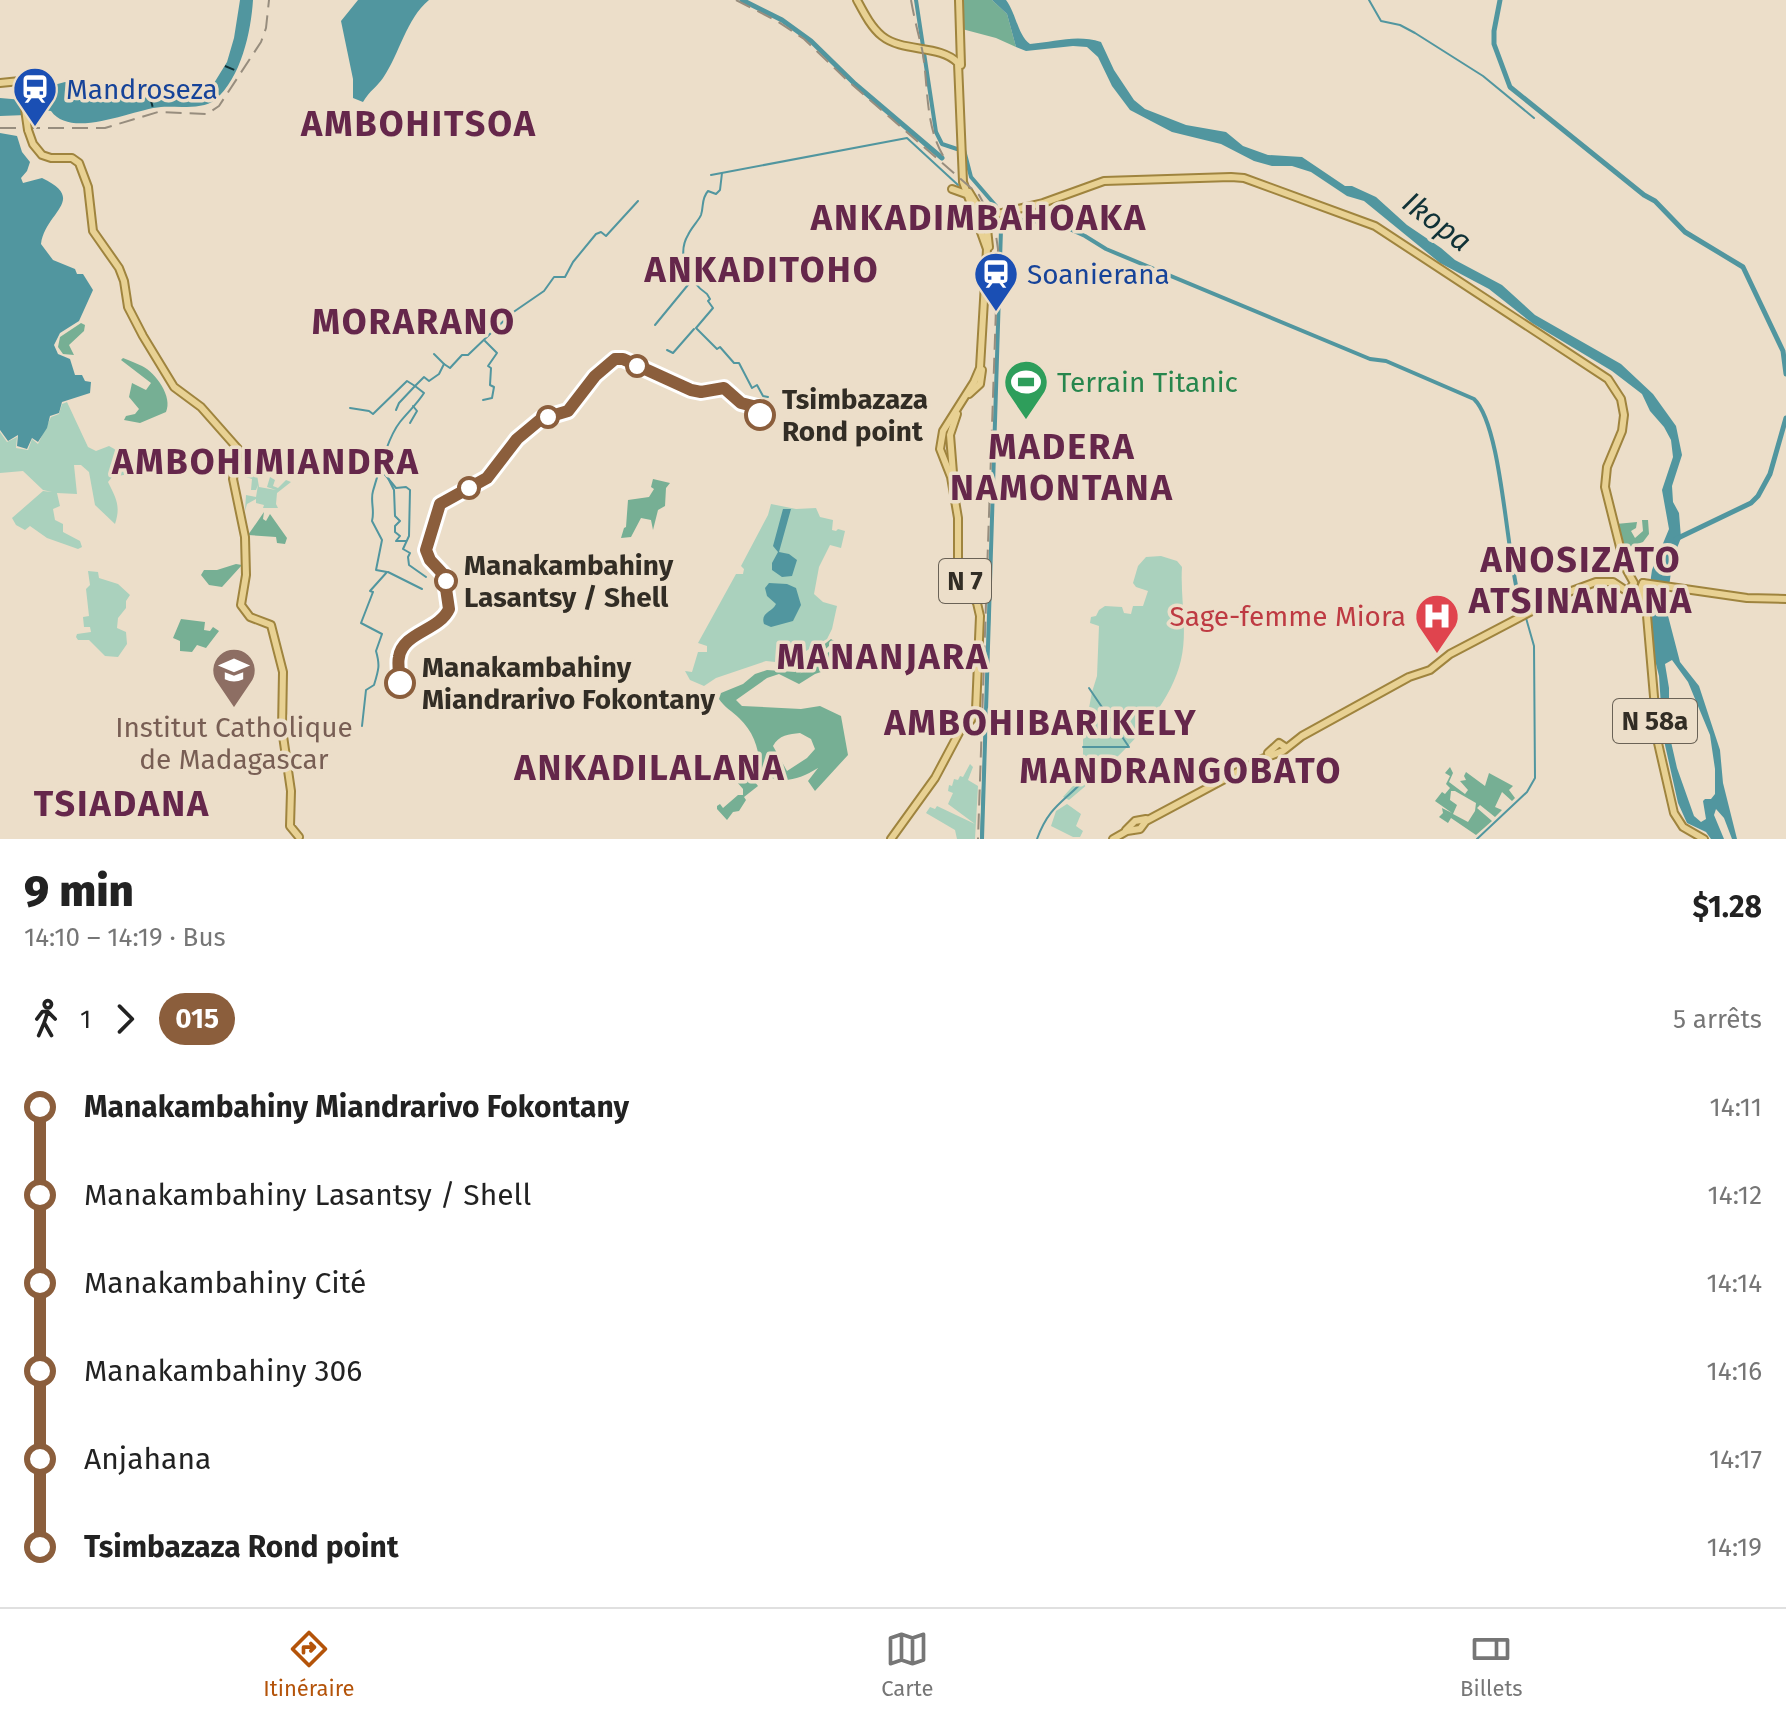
<!DOCTYPE html>
<html lang="fr">
<head>
<meta charset="utf-8">
<style>
  body { margin:0; font-family:"Fira Sans",sans-serif; background:#f2f2f2; color:#222; height:100vh; display:flex; flex-direction:column; font-size:30px; white-space:nowrap }
  * { box-sizing:border-box; margin:0 }
  p { font-size:26px; color:#767676 }
  .icon { flex:none; width:44px; height:44px; fill:none; stroke:currentColor; stroke-width:2; stroke-linecap:round; stroke-linejoin:round }
  .map { position:relative; height:839px; overflow:hidden }
  .panel { display:flex; flex-direction:column; background:#fff; flex:1 }
  .panel>* { flex:none }
  .badge { padding:0 16px; border-radius:26px; font-size:28px; line-height:52px }
  .map>.badge { position:absolute; translate:-50% -50%; box-shadow:0 0 0 4px #fff }
  .legs { display:flex; align-items:center; gap:12px; height:88px; padding:0 24px; font-size:26px }
  .legs p { margin-inline-start:auto }
  .headline { display:flex; align-items:center; justify-content:space-between; height:136px; padding:0 24px }
  h1 { font-size:44px; font-weight:800; line-height:60px }
  ul { padding:0 24px; list-style:none }
  li { display:flex; align-items:center; gap:28px; height:88px; font-size:30px }
  li i { display:grid; place-items:center; width:12px; height:100%; margin:0 10px; background:currentColor }
  li i::after { content:''; width:20px; height:20px; margin:-10px; border:6px solid; border-radius:50%; background:#fff }
  li p { margin-inline-start:auto }
  li:first-child i { background:linear-gradient(#0000 50%,currentColor 0) }
  li:last-child i { background:linear-gradient(currentColor 50%,#0000 0) }
  .tabs { display:flex; justify-content:space-around; align-items:center; height:112px; border-top:2px solid #e0e0e0; background:#fff; font-size:22px; color:#767676 }
  .tabs a { display:grid; justify-items:center; gap:4px }
  .tabs .current { color:#b45309 }
  .map>svg:first-child { display:block }
</style>
</head>
<body>
<div class="map">
<svg width="1786" height="839" viewBox="0 0 1786 839">
  <rect width="100%" height="100%" fill="#ecdec9"/>
  <!-- green -->
  <g fill="#aad1bd">
    <path d="M67,402l21,45 8,4 13,-5c13,7 18,13 20,28l-17,3 -4,5c8,16 13,24 7,42l-20,-19 -6,-33 -8,-7h-7l3,29 -20,-1 3,13 -7,3 2,11 8,4v8l17,9 2,6 -4,2 -31,-11 -17,-12 -5,4 -9,-5 -4,-7 31,-27 9,1 -9,-2 -20,-19 -23,2v-41l7,10 10,-5 -1,11 12,2 4,-11 6,5 13,-27 8,-3 3,-10z"/>
    <path d="M247,473l10,2 2,12 17,3 -9,-3 3,-10 5,3 -2,6 5,2 8,-8 5,2 -14,11 -1,11 2,4h-15l1,-3 -8,-2v-4l-9,5 -2,7 1,-16 10,2 2,-12 -2,5h-5l1,-11 -6,-2z"/>
    <path d="M771,504l25,5 20,-1 4,9 13,3 -1,10 4,1 2,-2 7,2 -4,17 -11,-3 -11,22 -5,27 9,8 14,4 -5,23 -5,10 -42,24 -19,-2 -50,17 -12,8 -14,-6 -5,-9 7,1 6,-20h9v-6l-9,-3 38,-69h7l1,-5 -3,-3 27,-51z"/>
    <path d="M1161,556l16,5 5,6c-2,30 6,63 -1,93 -13,55 -70,105 -112,140l-6,-3 16,-18 4,-17v-22l9,-48 5,-16 2,-50 -9,-3 1,-6 5,-1 3,-6 6,-4 17,1 2,6 7,1 2,-8h10l5,-15 -12,-4 -3,-4 5,-17 8,-9z"/>
    <path d="M88,571l10,1 1,6 19,6 12,11 -4,6v7l-8,10 -1,10 9,4 1,12 -9,13 -13,-1 -16,-16h-11l-2,-3 1,-3 14,-2 -1,-5h-6l-1,-10 6,-1 -3,-27 4,-4z"/>
    <path d="M970,764l3,3 -5,13 10,6 -3,53h-18l-2,-9 -29,-17 4,-6 5,2 2,-3 38,18 -27,-20 5,-11 -5,-2 1,-6 3,1 2,-7 4,1 2,-4 3,1z"/>
    <path d="M1067,804l14,10 -5,12 7,5 -3,6h-7l-22,-11 5,-15z"/>
  </g>
  <!-- forest -->
  <g fill="#76af94" fill-rule="evenodd">
    <path d="M962,0h30l15,14 9,33 -20,-9 -34,-9z"/>
    <path d="M81,323l4,2 -1,6 -15,14 5,10 -11,-1 -5,-7 2,-10z"/>
    <path d="M123,358c7,3 13,5 19,8 14,7 31,31 24,46l-26,11 -16,-3 2,-4 9,-2 4,-5 -10,-12 3,-14 14,7 5,-7 -30,-23z"/>
    <path d="M653,479l17,4 -4,5 -1,18 -7,4 -5,20 -2,-10 -10,-2 -10,19 -10,1 3,-10 2,-1 2,-27 21,-3 5,-8 -3,-2z"/>
    <path d="M264,512l-1,7 3,2 4,-7 17,24 -2,6 -8,-1 -1,-6 -28,-2z"/>
    <path d="M1642,520h6l1,14 -6,8 -20,7 -7,-25 21,-2 -1,6 -5,3 4,7 8,-7z"/>
    <path d="M236,564l6,1 -20,22 -13,-2 -8,-10 3,-5h13z"/>
    <path d="M181,619l24,3 -1,8 6,1 3,-4 6,4 -13,17 -9,-3 -5,7 -12,-1v-10l-7,-3z"/>
    <path d="M831,639l3,2 -34,33 38,-29 2,4 11,3 -12,14 -24,8 -16,10 -20,-10 -12,4 -31,22 6,6 59,3 19,-3 21,10 7,39 -33,36 -7,-10 10,-13c-20,12 -36,17 -58,5 0,-21 -5,-40 -21,-55 -7,-7 -15,-11 -20,-19l2,-6 22,-9 12,-10 12,-4 28,2 12,-14zM800,733l11,6 4,10 -8,9 -20,13 -14,-25c6,-11 16,-12 27,-13z"/>
    <path d="M746,760l6,10 -3,4 9,12 -14,11 2,3 -7,11 -6,1 -6,8 -10,-11v-3l3,-2 3,4 15,-13h5v-6l-6,-7 -1,-11 2,-8z"/>
    <path d="M1450,767l3,6 -4,9 16,12 3,-4 -8,-9 6,-1 -2,-4 2,-4 19,14 4,-13 24,13 -4,4 6,8 -3,3 -10,-9 -7,15 7,3 -7,7 -15,-12 -3,3 15,13 -16,14 -25,-17 -3,5 -9,-6 4,-4 -1,-5 10,5 -17,-12 7,-9 3,2 5,-6 -4,-4 4,-8 -5,-3zM1451,791h4l21,12 -1,8 -7,11 -15,-8 4,-9 -7,-5z"/>
  </g>
  <!-- water -->
  <g fill="#51969f" fill-rule="evenodd">
    <path d="M240,0h13c-2,32 -12,78 -38,100 -13,10 -39,6 -54,7 -28,2 -89,33 -110,4l-9,-1 -16,5 -26,1v-18l23,2 27,-14 15,-4 13,3 20,10 6,-2 27,8 37,-9 43,-4 16,-26 7,-24z"/>
    <path d="M358,0h71c-23,19 -29,53 -46,78 -6,9 -13,12 -20,24l-10,-4v-19l-12,-58z"/>
    <path d="M992,0h14c10,13 12,36 24,44 25,-2 46,-10 71,-2l13,28 20,30 11,9 41,16 40,7 17,14 25,9 34,2 43,29h7l24,11 31,28 34,23 14,12 47,25 33,30 86,49 32,30 23,32 6,29 -10,31 1,16 6,11 2,25 -8,20 -7,50 14,54 19,24 21,64 3,33 14,56h-5l-8,-21 -8,-9 -2,6 10,24h-13l-5,-7 -19,-9 -9,-20 -15,-67 -4,-60 -7,-28 -2,-64 2,-14 17,-41 -7,-39 11,-33 -2,-17 -7,-13 -14,-16 -8,-17 -30,-23 -80,-48 -43,-34 -49,-26 -76,-62 -17,-5 -36,-24 -19,-6h-20l-18,-5 -33,-17 -49,-12 -42,-22 -18,-24 -14,-29 -11,-10 -14,-1 -47,5 -10,-4 -9,-33zM1672,660l16,22 22,53 5,34v25l-4,5h-6l-2,2 3,18 -5,3 -7,-6 -17,-48 -8,-35v-45l-4,-24z"/>
    <path d="M0,133l17,3 5,16 8,10 -3,9 -6,7 2,5 19,-5c46,22 3,34 -1,66l12,16 22,9 2,5h6l10,16 -14,31 -19,12 -6,12 4,9 12,5 5,16h7l3,6 6,1 -1,11 -28,9 -3,11 -9,3 -3,12 -9,14 -6,-4 -5,11 -10,-3 1,-11 -10,6 -8,-11z"/>
    <path d="M783,509h8l-12,43 10,2 8,6 -5,16 -10,1 -10,-7v-7l6,-11 -5,-6z"/>
    <path d="M769,583l18,1 9,4 5,17 -8,16 -22,6 -7,-3c-4,-12 9,-12 12,-20l-9,-8 -2,-8z"/>
  </g>
  <g fill="none" stroke-linecap="round" stroke-linejoin="round">
    <!-- stream -->
    <g stroke="#51969f" stroke-width="2">
      <path d="M1369,0l12,21 19,4 15,8 68,43 51,42"/>
      <path d="M21,79l12,-1"/>
      <path d="M722,173l-2,17 -4,4 -8,-3c-7,8 -4,15 -7,24 -2,5 -10,13 -13,20 -12,20 1,47 19,59l3,5 -2,2 5,7 -17,20 21,21 3,-2 14,16h5l13,25 5,-3 6,11 5,1"/>
      <path d="M711,175l196,-37 51,47"/>
      <path d="M655,325l37,-45"/>
      <path d="M667,350l6,3 21,-24"/>
      <path d="M434,354l10,10"/>
      <path d="M483,400l9,-2 2,-11 -4,-2 1,-17 -3,-2 9,-13 -12,-12"/>
      <path d="M350,408l19,3 4,3 34,-33 8,5 -16,17 -3,7"/>
      <path d="M410,423l7,-12 -4,-5"/>
      <path d="M382,471l14,17 10,-1 4,3 -1,46 -6,13 7,4 -2,4 1,8 17,12"/>
      <path d="M388,478l6,12 1,26 5,5 -5,5v6l5,4 -4,5h10"/>
      <path d="M388,572l34,17"/>
      <path d="M1089,688l40,59"/>
      <path d="M362,726l4,-36 8,-5c5,-16 6,-20 2,-34l6,-17 -21,-11 12,-31 -3,-1 17,-19 -11,-2 6,-30 -10,-19c3,-11 -2,-20 1,-30 6,-20 15,-54 27,-69 8,-10 17,-18 24,-29l-9,-7 9,-9 5,4 10,-7 5,-10 6,4 12,-13h6l44,-42 32,-22 10,-14h11l8,-15 23,-28 5,-2 5,4 32,-35"/>
      <path d="M1083,747h45"/>
      <path d="M981,839l10,-265"/>
      <path d="M1037,839c13,-35 28,-37 51,-63"/>
      <path d="M1477,839l50,-47 8,-14 -1,-132 -8,-28"/>
    </g>
    <!-- canal -->
    <g stroke="#51969f" stroke-width="4">
      <path d="M916,0l20,132 6,12 15,5"/>
      <path d="M964,150l7,27 25,29 5,23 -19,610"/>
      <path d="M1001,215l26,6 27,1 31,14 21,13 264,110 16,2 88,38c29,28 32,161 47,208"/>
    </g>
    <!-- river -->
    <g stroke="#51969f" stroke-width="5">
      <path d="M742,0l40,20 29,21 44,43 87,74"/>
      <path d="M1500,0l-6,31v13l16,43 134,108 11,6 30,31 58,35 40,84 3,23"/>
      <path d="M1676,539l75,-36 7,-7 12,-22 16,-56"/>
    </g>
    <!-- ferry -->
    <g stroke="#103237" stroke-width="2" stroke-dasharray="10 8" stroke-linecap="butt">
      <path d="M225,66l12,5"/>
      <path d="M150,97l3,11"/>
    </g>
    <!-- major casing -->
    <g stroke="#9f843e" stroke-width="10">
      <g id="major">
        <path d="M857,0c7,13 14,27 25,36 21,17 58,8 76,27l5,119 24,67 -7,119 -6,14 -31,49 -3,18 11,28 7,41v57l19,28 3,13 -4,94 -5,10 -11,11 -25,47 -44,61"/>
        <path d="M959,0l2,65"/>
        <path d="M0,83l20,-2 3,14"/>
        <path d="M28,130l5,14 9,11 9,3h21l7,5 9,24 5,44 26,37 5,13 4,26 15,29 31,51 27,20 38,43 -6,29 12,58 1,38 -5,30 9,12 21,8 12,47 -1,57 9,62 -1,35 9,11"/>
        <path d="M952,189l14,5"/>
        <path d="M969,192l17,28 3,27"/>
        <path d="M983,215l6,1 54,-13 61,-22 127,-4 13,1 131,48 233,153 13,20 3,16 -2,16 -15,36 -2,20 20,80 9,16 -5,7"/>
        <path d="M969,394l11,-10 2,-14"/>
        <path d="M953,473l-3,-38 7,-21"/>
        <path d="M1643,583l-3,7 6,14 12,139 16,70 9,14 21,12"/>
        <path d="M1643,583l104,15 39,1"/>
        <path d="M1268,753l11,-10 6,4"/>
        <path d="M1126,830l9,-9 11,-2"/>
        <path d="M1113,839l14,-8 13,-2 6,-8 15,-8 101,-54 21,-8 19,-15 107,-59 21,-7 20,-16 116,-61 30,-11h17l33,22"/>
      </g>
    </g>
    <!-- major -->
    <use href="#major" stroke="#e8d193" stroke-width="6"/>
    <!-- rail -->
    <g stroke="#978d7e" stroke-width="2" stroke-dasharray="16 8" stroke-linecap="butt">
      <path d="M736,0l41,21 27,18 44,42 131,114 15,27 4,27 -20,590"/>
      <path d="M911,0c3,17 7,33 11,49 7,37 2,77 23,110"/>
      <path d="M0,128h105l53,-16 49,2 12,-8 42,-64 5,-14 3,-28"/>
    </g>
    <!-- major-bridge casing -->
    <g stroke="#9f843e" stroke-width="10" stroke-linecap="butt">
      <path id="major-bridge" d="M23,95l5,35"/>
    </g>
    <!-- major-bridge -->
    <use href="#major-bridge" stroke="#e8d193" stroke-width="6"/>
  </g>
  <g fill="none" stroke-linecap="round" stroke-linejoin="round">
    <!-- line-1 casing -->
    <g stroke="#fff" stroke-width="18">
      <path id="line-1" d="M400,683c0,-8 -3,-18 -1,-26 4,-25 40,-26 50,-48l-5,-34 -14,-15 -4,-10 14,-46 47,-26 30,-39 24,-20 27,-8 27,-35 20,-17h8l68,31 10,2 23,-4 17,15 16,4 3,8"/>
    </g>
    <!-- line-1 -->
    <use href="#line-1" stroke="#8b5e3c" stroke-width="12"/>
  </g>
  <!-- icons -->
  <defs>
    <g id="station-pin" transform="scale(2.3)"><path d="M0 17L-7.5 6A9.5 9.5 0 1 1 7.5 6Z" fill="#1a4fb4" stroke="#ecdec9"/><path d="M-3-6H3Q5-6 5-4V2Q5 4 3 4L4.5 6H3L1.5 4h-3L-3 6H-4.5L-3 4Q-5 4-5 2V-4Q-5-6-3-6ZM-3.5-4v3h7v-3ZM-3.5 1v1.5H-2V1ZM2 1v1.5H3.5V1Z" fill="#fff"/></g>
    <g id="stadium-pin" transform="scale(2.3)"><path d="M0 17L-7.5 6A9.5 9.5 0 1 1 7.5 6Z" fill="#2e9e5b" stroke="#ecdec9"/><path d="M0-5a6.5 5 0 1 0 0 10a6.5 5 0 1 0 0-10ZM-3.5-1.8h7v3.6h-7Z" fill="#fff"/></g>
    <g id="hospital-pin" transform="scale(2.3)"><path d="M0 17L-7.5 6A9.5 9.5 0 1 1 7.5 6Z" fill="#e0444e" stroke="#ecdec9"/><path d="M-5-5h3v3.5h4V-5h3V5h-3V1.5h-4V5h-3Z" fill="#fff"/></g>
    <g id="university-pin" transform="scale(2.3)"><path d="M0 17L-7.5 6A9.5 9.5 0 1 1 7.5 6Z" fill="#8d6e63" stroke="#ecdec9"/><path d="M0-5L7-2L0 1L-7-2ZM-4 1L0 2.5L4 1V4Q0 6-4 4Z" fill="#fff"/></g>
  </defs>
  <g fill-rule="evenodd">
    <use href="#station-pin" x="35" y="89"/>
    <use href="#station-pin" x="996" y="274"/>
    <use href="#stadium-pin" x="1026" y="382"/>
    <use href="#hospital-pin" x="1437" y="616"/>
    <use href="#university-pin" x="234" y="670"/>
  </g>
  <!-- markers -->
  <g fill="#fff" stroke="#8b5e3c" stroke-width="4">
    <circle cx="637" cy="366" r="10"/>
    <circle cx="760" cy="415" r="14"/>
    <circle cx="548" cy="417" r="10"/>
    <circle cx="469" cy="488" r="10"/>
    <circle cx="446" cy="581" r="10"/>
    <circle cx="400" cy="683" r="14"/>
  </g>
  <g text-anchor="middle" stroke-width="7" stroke-linejoin="round" paint-order="stroke">
    <!-- shield labels -->
    <g fill="#ecdec9" stroke="#6a6256" stroke-width="2">
      <rect x="939" y="559" width="52" height="44" rx="6"/>
      <rect x="1613" y="699" width="84" height="44" rx="6"/>
    </g>
    <g font-size="26" font-weight="bold" fill="#322d25">
      <text x="965" y="590">N 7</text>
      <text x="1655" y="730">N 58a</text>
    </g>
    <!-- transit labels -->
    <g font-size="28" fill="#164399" stroke="#ecdec9" text-anchor="start">
      <text x="66" y="99">Mandroseza</text>
      <text x="1027" y="284">Soanierana</text>
    </g>
    <!-- leisure labels -->
    <g font-size="28" fill="#27864d" stroke="#ecdec9" text-anchor="start">
      <text x="1057" y="392">Terrain Titanic</text>
    </g>
    <!-- stop labels -->
    <g font-size="28" font-weight="bold" fill="#322d25" stroke="#ecdec9" text-anchor="start">
      <text x="782" y="409">Tsimbazaza<tspan x="782" dy="32">Rond point</tspan></text>
      <text x="464" y="575">Manakambahiny<tspan x="464" dy="32">Lasantsy / Shell</tspan></text>
      <text x="422" y="677">Manakambahiny<tspan x="422" dy="32">Miandrarivo Fokontany</tspan></text>
    </g>
    <!-- health labels -->
    <g font-size="28" fill="#be3a42" stroke="#ecdec9" text-anchor="end">
      <text x="1406" y="626">Sage-femme Miora</text>
    </g>
    <!-- education labels -->
    <g font-size="28" fill="#785e54" stroke="#ecdec9">
      <text x="234" y="737">Institut Catholique<tspan x="234" dy="32">de Madagascar</tspan></text>
    </g>
    <!-- water labels -->
    <g font-size="30" font-style="italic" fill="#103237" stroke="#ecdec9">
      <text transform="translate(1437 222) rotate(37)" y="10">Ikopa</text>
    </g>
    <!-- district labels -->
    <g font-size="36" font-weight="bold" letter-spacing="2" fill="#65274b" stroke="#ecdec9">
      <text x="419" y="136">AMBOHITSOA</text>
      <text x="979" y="230">ANKADIMBAHOAKA</text>
      <text x="762" y="282">ANKADITOHO</text>
      <text x="414" y="334">MORARANO</text>
      <text x="1062" y="459">MADERA<tspan x="1062" dy="41">NAMONTANA</tspan></text>
      <text x="266" y="474">AMBOHIMIANDRA</text>
      <text x="1581" y="572">ANOSIZATO<tspan x="1581" dy="41">ATSINANANA</tspan></text>
      <text x="883" y="669">MANANJARA</text>
      <text x="1041" y="735">AMBOHIBARIKELY</text>
      <text x="650" y="780">ANKADILALANA</text>
      <text x="1181" y="783">MANDRANGOBATO</text>
      <text x="122" y="816">TSIADANA</text>
    </g>
  </g>
</svg>
</div>
<section class="panel">
<div class="headline"><div><h1>9 min</h1><p>14:10 – 14:19 · Bus</p></div><b>$1.28</b></div>
<div class="legs"><svg class="icon" aria-label="walk" viewBox="0 0 24 24"><circle cx="13" cy="4" r="2"/><path d="M13 8l-2 6 4 7M11 14l-3 7M7 12l3-4h3l4 4"/></svg>1<svg class="icon" aria-label="forward" viewBox="0 0 24 24"><path d="M9 5l7 7-7 7"/></svg><b class="badge" style="background:#8b5e3c;color:#fff">015</b><p>5 arrêts</p></div>
<ul>
<li><i style="color:#8b5e3c"></i><b>Manakambahiny Miandrarivo Fokontany</b><p>14:11</p></li>
<li><i style="color:#8b5e3c"></i><span>Manakambahiny Lasantsy / Shell</span><p>14:12</p></li>
<li><i style="color:#8b5e3c"></i><span>Manakambahiny Cité</span><p>14:14</p></li>
<li><i style="color:#8b5e3c"></i><span>Manakambahiny 306</span><p>14:16</p></li>
<li><i style="color:#8b5e3c"></i><span>Anjahana</span><p>14:17</p></li>
<li><i style="color:#8b5e3c"></i><b>Tsimbazaza Rond point</b><p>14:19</p></li>
</ul>
</section>
<nav class="tabs">
<a class="current"><svg class="icon" aria-label="directions" viewBox="0 0 24 24"><path d="M12 3l9 9-9 9-9-9zM9 14v-3h6M13 9l2 2-2 2"/></svg>Itinéraire</a>
<a><svg class="icon" aria-label="map" viewBox="0 0 24 24"><path d="M3 6l6-2 6 2 6-2v14l-6 2-6-2-6 2zM9 4v14M15 6v14"/></svg>Carte</a>
<a><svg class="icon" aria-label="tickets" viewBox="0 0 24 24"><path d="M3 7h18v10H3zM15 7v10"/></svg>Billets</a>
</nav>
</body>
</html>
